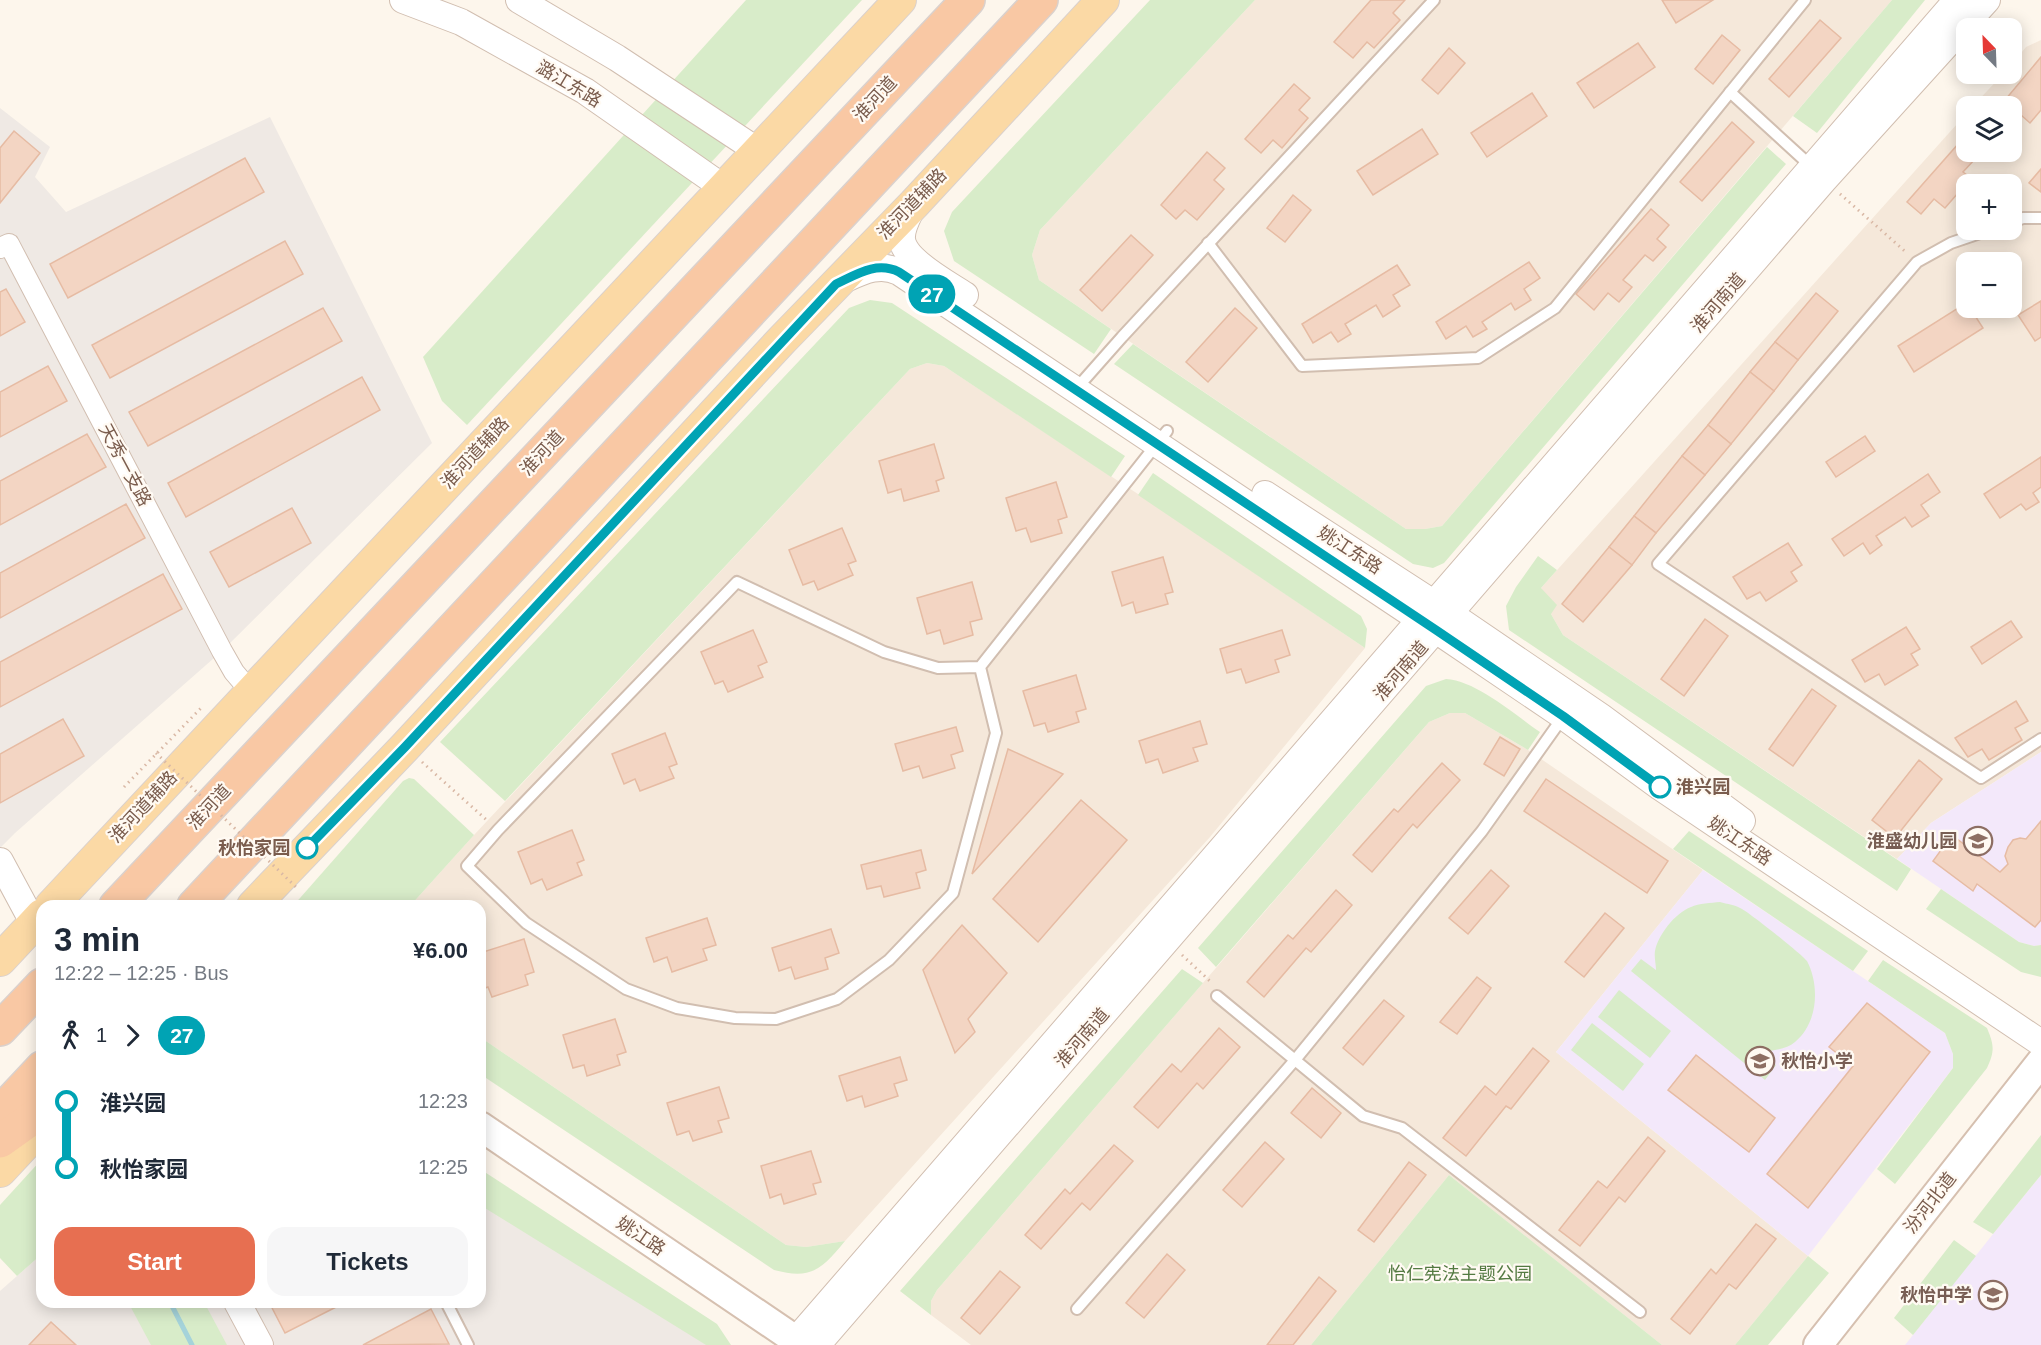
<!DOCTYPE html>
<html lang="en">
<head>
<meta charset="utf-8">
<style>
  body { margin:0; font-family:Helvetica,"Noto Sans SC",sans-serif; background:#f6f6f7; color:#1f2937; height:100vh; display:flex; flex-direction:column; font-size:22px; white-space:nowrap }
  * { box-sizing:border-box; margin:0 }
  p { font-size:20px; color:#747a83 }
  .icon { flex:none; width:33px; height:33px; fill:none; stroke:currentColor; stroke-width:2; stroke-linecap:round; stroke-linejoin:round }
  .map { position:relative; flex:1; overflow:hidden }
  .panel { position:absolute; left:36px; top:900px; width:450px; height:408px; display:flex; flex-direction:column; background:#fff; border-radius:18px; box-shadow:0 3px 15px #0003 }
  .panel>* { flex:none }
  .badge { padding:0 12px; border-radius:20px; font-size:21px; line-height:39px }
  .needle { width:39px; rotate:337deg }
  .tools { position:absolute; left:1956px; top:18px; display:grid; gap:12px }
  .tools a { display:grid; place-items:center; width:66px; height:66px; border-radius:12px; background:#fff; box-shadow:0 3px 15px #0003; font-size:30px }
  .map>.badge { position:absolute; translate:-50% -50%; box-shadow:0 0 0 3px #fff }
  .legs { display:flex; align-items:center; gap:9px; height:66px; padding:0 18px; font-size:20px }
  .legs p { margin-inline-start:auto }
  .headline { display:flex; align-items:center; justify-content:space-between; height:102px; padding:0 18px }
  h1 { font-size:33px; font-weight:700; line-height:45px }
  .primary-button { display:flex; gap:12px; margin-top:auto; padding:12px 18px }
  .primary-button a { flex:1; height:69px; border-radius:18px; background:#e76f51; color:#fff; font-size:24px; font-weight:700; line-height:69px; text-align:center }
  .primary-button a+a { background:#f6f6f7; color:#1f2937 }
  ul { padding:0 18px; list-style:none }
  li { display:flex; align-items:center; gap:21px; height:66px; font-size:22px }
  li i { display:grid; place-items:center; width:9px; height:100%; margin:0 8px; background:currentColor }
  li i::after { content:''; width:15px; height:15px; margin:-8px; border:4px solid; border-radius:50%; background:#fff }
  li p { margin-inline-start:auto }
  li:first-child i { background:linear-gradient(#0000 50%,currentColor 0) }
  li:last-child i { background:linear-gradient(currentColor 50%,#0000 0) }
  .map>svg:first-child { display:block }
</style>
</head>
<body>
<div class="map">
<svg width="2041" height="1345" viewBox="0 0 2041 1345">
  <rect width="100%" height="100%" fill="#fdf6ec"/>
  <!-- residential -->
  <g fill="#f5e8da" fill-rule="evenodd">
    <path d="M1255,0h637l-450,526 -17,3h-19l-367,-249 -7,-25 8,-25z"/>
    <path d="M2041,40v712l-110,71 -34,36 -334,-224 -12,-21 -10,-26 425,-474v38h46v-46h-39l30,-32h9v-10l14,-17zM1966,184h46v46h-46zM1966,262h46v46h-46z"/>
    <path d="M927,363l17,3 203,134 218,148 -155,189 -365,404 -39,6 -20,-2 -306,-208v-131h-70l64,-71 436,-466z"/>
    <path d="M1450,713h15l63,37 175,120 -147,182 252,204 -73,89h-73l-213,-170 -138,170h-340l-40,-30v-14l6,-11 492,-568z"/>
  </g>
  <!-- industrial -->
  <g fill="#efe9e4">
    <path d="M0,108l50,39 -15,30 31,35 204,-95 162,326 -210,208 -207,182 -15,15z"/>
    <path d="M480,1203l227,142h-707v-54l42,-37v48h438z"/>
  </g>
  <!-- education -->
  <g fill="#f3e8fa">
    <path d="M2041,752v193l-7,1 -15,-4 -122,-83 34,-36z"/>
    <path d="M1703,870l242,163 8,21v14l-145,188 -252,-204z"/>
    <path d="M2041,1175v170h-136l88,-111z"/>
  </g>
  <!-- green -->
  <g fill="#d8ecc9">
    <path d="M746,0h116l-395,425 -25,-24 -19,-44z"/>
    <path d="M1150,0h105l-215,230 -8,25 7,25 72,49 -17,25 -140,-93 -10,-30 8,-19z"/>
    <path d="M1892,0h33l-108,133 -24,-17z"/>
    <path d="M1767,147l19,17 -342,399 -11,5 -20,-4 -299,-200 19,-20 273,185h19l17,-3z"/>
    <path d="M870,300l22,3 233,153 -14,21 -167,-111 -17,-3 -17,6 -405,432 -65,-59 409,-434z"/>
    <path d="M1153,473l208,143 6,13 -2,19 -227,-153z"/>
    <path d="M1538,556l19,14 -16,18 16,17 -6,9 12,21 348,234 -14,22 -388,-261 -3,-24 10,-19z"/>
    <path d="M1446,679c31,2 69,36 94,53l-12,18 -63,-37h-15l-21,9 -213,245 -18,-19 228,-262z"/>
    <path d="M409,778l5,1 60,56 -64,71h-117l110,-125z"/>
    <path d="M1689,831l179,120 -15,20 -180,-122z"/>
    <path d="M1941,889l78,53 15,4 7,-1v32l-20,-5 -95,-63z"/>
    <path d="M1720,902c7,2 16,3 22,7 9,5 61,46 65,52 13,25 11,62 -12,81 -9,8 -23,8 -35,11l16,12 -11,15 -134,-109 10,-12 15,11c0,-6 -2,-13 -1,-19 3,-16 20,-38 36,-44 8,-4 20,-4 29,-5z"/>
    <path d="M1883,960l104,68c7,17 8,23 0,40l-92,116 -18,-15 76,-101v-14l-8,-21 -77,-52z"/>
    <path d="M1182,969l21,14 -266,307 -6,11v14l-31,-24z"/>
    <path d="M1619,990l52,41 -21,27 -52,-41z"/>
    <path d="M1592,1023l52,41 -21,27 -52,-41z"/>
    <path d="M480,1037l306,208 20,2 39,-6c-23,28 -33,39 -71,29l-294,-196z"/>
    <path d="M2041,1135v40l-48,59 -20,-12z"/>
    <path d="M42,1159v95l-25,22 -17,-18v-53z"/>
    <path d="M480,1169l237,155 14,21h-25l-226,-140z"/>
    <path d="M1449,1175l213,170h-351z"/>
    <path d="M1954,1240l22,16 -63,79 -19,-17z"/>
    <path d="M1808,1256l21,17 -61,72h-33z"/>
    <path d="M128,1302h76l23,43h-76z"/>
  </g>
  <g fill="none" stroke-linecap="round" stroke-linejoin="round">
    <!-- stream -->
    <path stroke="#a5d3da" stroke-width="5" d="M170,1302l22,43"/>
  </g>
  <!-- building -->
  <g fill="#f3d5c3" stroke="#e6bba3" stroke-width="1.5">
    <path d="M1371,0h34l-12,13 7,7 -26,28 -7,-6 -14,16 -19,-16z"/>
    <path d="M1662,0h51l-37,23z"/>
    <path d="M1820,20l21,18 -52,59 -20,-18z"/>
    <path d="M1722,35l18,15 -27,34 -18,-15z"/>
    <path d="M1638,43l17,24 -61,41 -17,-25z"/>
    <path d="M1449,48l16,15 -27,31 -16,-14z"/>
    <path d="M2041,57v53l-11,13 -9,-8 -9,11v-20h-12z"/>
    <path d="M1294,84l16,14 -11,12 9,8 -26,30 -9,-8 -12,13 -16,-14z"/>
    <path d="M1532,93l15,23 -60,41 -16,-24z"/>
    <path d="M1732,122l22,20 -52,59 -22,-19z"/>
    <path d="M1422,129l16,25 -65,41 -16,-24z"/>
    <path d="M14,131l26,22 -40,50v-55z"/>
    <path d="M1959,143l7,9 10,6 -13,14 8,6 -26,30 -11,-9 -13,15 -14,-12z"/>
    <path d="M1207,152l18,16 -11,12 10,9 -27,31 -12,-10 -9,9 -15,-14z"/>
    <path d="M245,158l19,34 -196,106 -18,-34z"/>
    <path d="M2041,169v23l-12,-9z"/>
    <path d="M1293,195l18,15 -26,32 -18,-14z"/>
    <path d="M1651,209l18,16 -12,14 9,8 -13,14 -8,-6 -22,25 9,7 -13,15 -11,-9 -14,17 -18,-16z"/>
    <path d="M1131,235l22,20 -51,56 -22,-21z"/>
    <path d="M285,241l18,33 -193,104 -18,-33z"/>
    <path d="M1529,262l11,16 -16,11 7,11 -16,10 -4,-7 -29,19 5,7 -14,8 -7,-11 -20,13 -10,-17z"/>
    <path d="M1397,265l13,20 -17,10 7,11 -17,11 -7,-12 -31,19 6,10 -13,8 -7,-10 -18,11 -11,-19z"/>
    <path d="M6,289l19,33 -25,14v-44z"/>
    <path d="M1816,293l22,18 -40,49 -23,-18z"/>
    <path d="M2041,301v36l-6,4 -17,-26z"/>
    <path d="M1966,303v5h4l13,20 -69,44 -16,-26z"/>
    <path d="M323,308l19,33 -194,105 -19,-34z"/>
    <path d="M1235,308l22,20 -49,54 -22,-20z"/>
    <path d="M1775,342l23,18 -24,31 -24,-19z"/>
    <path d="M48,366l19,35 -67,36v-45z"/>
    <path d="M1750,372l24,19 -43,53 -23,-19z"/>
    <path d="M362,377l18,33 -194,107 -18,-34z"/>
    <path d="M1708,425l23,19 -26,31 -23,-19z"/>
    <path d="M87,434l19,33 -106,58v-44z"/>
    <path d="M1865,436l10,15 -39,26 -10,-15z"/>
    <path d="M934,444l10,34 -8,3 3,10 -35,10 -3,-12 -13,4 -9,-32z"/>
    <path d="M1682,456l23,19 -49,58 -22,-17z"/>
    <path d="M2041,457v30l-8,6 6,9 -13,8 -5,-6 -21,14 -16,-24z"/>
    <path d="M1928,474l12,18 -19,13 8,11 -17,11 -7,-10 -29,19 6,9 -12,9 -7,-11 -19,13 -12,-17z"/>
    <path d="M1056,482l11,35 -9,3 4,13 -31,9 -5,-14 -10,3 -10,-33z"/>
    <path d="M126,504l19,34 -145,80v-45z"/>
    <path d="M292,508l19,35 -82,44 -19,-35z"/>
    <path d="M1634,516l22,17 -24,32 -23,-18z"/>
    <path d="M842,528l14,33 -8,3 5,11 -35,15 -4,-9 -11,4 -14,-35z"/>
    <path d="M1788,543l14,22 -11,7 6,9 -31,20 -6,-9 -13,7 -14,-22z"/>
    <path d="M1609,547l23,18 -49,57 -21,-18z"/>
    <path d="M1163,557l10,35 -8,2 3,10 -32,9 -3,-11 -11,4 -10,-34z"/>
    <path d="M163,574l19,35 -182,98v-45z"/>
    <path d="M972,582l10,37 -12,3 3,13 -29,9 -4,-14 -13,4 -10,-36z"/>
    <path d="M1705,619l23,17 -44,60 -23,-17z"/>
    <path d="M2011,621l11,16 -40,27 -11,-17z"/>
    <path d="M1906,627l14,22 -9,5 7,11 -33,20 -6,-11 -14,8 -13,-22z"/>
    <path d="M753,630l14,32 -9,4 5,11 -35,15 -5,-11 -8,3 -14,-32z"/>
    <path d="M1282,630l8,25 -15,5 4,12 -33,11 -5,-14 -14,4 -7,-24z"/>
    <path d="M1076,675l10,34 -10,3 3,10 -31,10 -3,-9 -11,3 -11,-35z"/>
    <path d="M1812,689l24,17 -43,60 -24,-17z"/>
    <path d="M2016,701l12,20 -13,7 7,12 -33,20 -7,-11 -14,8 -13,-19z"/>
    <path d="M63,719l21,37 -84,47v-49z"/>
    <path d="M1200,721l7,23 -14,4 5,13 -35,12 -5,-14 -12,4 -7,-22z"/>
    <path d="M956,727l7,24 -12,4 4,13 -32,10 -4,-12 -16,5 -8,-27z"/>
    <path d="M665,733l12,31 -8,3 5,11 -34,13 -5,-12 -11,5 -12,-30z"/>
    <path d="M1500,737l20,12 -16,27 -20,-12z"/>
    <path d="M1008,749l55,25 -91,100z"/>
    <path d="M1919,760l23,19 -47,59 -23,-18z"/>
    <path d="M1442,763l18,17 -43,48 -4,-4 -41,48 -19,-17 41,-46 4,3z"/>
    <path d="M1546,779l122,82 -21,32 -123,-82z"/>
    <path d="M1081,800l46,40 -89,102 -45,-43z"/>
    <path d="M2041,821v99l-6,7 -58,-43 -4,7 -40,-30 19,-26 48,37 8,-8 -3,-8 3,-9 5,-7 7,-2 6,1z"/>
    <path d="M572,830l12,30 -7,3 5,12 -35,15 -5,-11 -11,5 -13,-32z"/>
    <path d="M921,850l5,20 -10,3 4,15 -36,9 -3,-11 -14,3 -6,-24z"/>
    <path d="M1491,870l18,16 -41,48 -19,-16z"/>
    <path d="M1336,890l16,15 -41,47 -5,-4 -42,49 -17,-15 41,-47 5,4z"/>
    <path d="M1605,913l19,15 -40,49 -19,-15z"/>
    <path d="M707,918l9,27 -13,4 4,11 -35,12 -5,-15 -13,5 -8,-24z"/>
    <path d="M962,925l45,48 -39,46 7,13 -20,21 -32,-83z"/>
    <path d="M831,929l8,24 -14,5 3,11 -33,10 -4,-12 -12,4 -7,-23z"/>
    <path d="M524,939l10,33 -9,3 3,10 -36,12 -4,-10 -8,3v-37z"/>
    <path d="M1477,977l14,11 -34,46 -17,-12z"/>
    <path d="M1384,1000l20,16 -41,49 -20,-17z"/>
    <path d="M1867,1003l63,49 -122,156 -41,-34 86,-108 -24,-19z"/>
    <path d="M615,1019l11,33 -9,3 3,10 -33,11 -3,-11 -11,3 -10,-33z"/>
    <path d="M1219,1028l21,19 -37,42 -6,-6 -39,45 -24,-21 38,-43 9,8z"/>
    <path d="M1533,1048l16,13 -38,48 -5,-3 -40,50 -23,-18 42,-52 11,9z"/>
    <path d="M1696,1055l79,63 -26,34 -81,-62z"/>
    <path d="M900,1057l7,23 -13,4 4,12 -33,11 -3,-11 -15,5 -8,-25z"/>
    <path d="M719,1087l10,31 -11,3 4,11 -29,9 -4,-10 -12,4 -10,-32z"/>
    <path d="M1312,1088l29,25 -20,25 -30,-25z"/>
    <path d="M1648,1137l17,14 -40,51 -6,-5 -39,49 -21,-16 39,-49 9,7z"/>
    <path d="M1265,1142l19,17 -42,48 -19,-17z"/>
    <path d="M1114,1145l19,16 -43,49 -8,-7 -41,46 -16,-14 40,-46 5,5z"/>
    <path d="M811,1151l10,31 -8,2 3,10 -32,10 -3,-10 -11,4 -9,-32z"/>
    <path d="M1409,1162l17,13 -52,67 -16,-12z"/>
    <path d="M1756,1224l20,15 -40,50 -7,-5 -39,50 -19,-15 40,-50 5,5z"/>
    <path d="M1167,1254l18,16 -41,48 -18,-15z"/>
    <path d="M1000,1271l20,16 -40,47 -19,-16z"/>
    <path d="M1319,1277l17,14 -43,54h-26z"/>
    <path d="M269,1302h77l-61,31z"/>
    <path d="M431,1309l18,35 -86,1z"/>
    <path d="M51,1322l25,23h-47z"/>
  </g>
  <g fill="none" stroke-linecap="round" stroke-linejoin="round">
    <!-- service casing -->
    <g stroke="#d1beb0" stroke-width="14">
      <g id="service">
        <path d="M1730,92l82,75"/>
        <path d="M2012,222l11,-4h18"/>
        <path d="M1989,230l-38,13 -34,19 -259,302 323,214 60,-39"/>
        <path d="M1208,243l94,123 176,-8 77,-50 250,-308"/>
        <path d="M1076,389l46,-52 312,-337"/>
        <path d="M980,667l-42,1 -54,-16 -147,-70 -239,248 -31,36 59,57 100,66 51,19 58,10 41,1 61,-20 52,-39 64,-67 43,-160 -16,-66 187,-236"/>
        <path d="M1217,996l146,120 39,12 238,184"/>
        <path d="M446,1302l22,43"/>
        <path d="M1077,1309l218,-249 187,-229 81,-114"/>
      </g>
    </g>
    <!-- minor casing -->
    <g stroke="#d1beb0" stroke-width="22">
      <path id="minor" d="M0,248l9,-4 213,407 12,21 17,20"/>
    </g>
    <!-- tertiary casing -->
    <g stroke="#d1beb0" stroke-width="28">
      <g id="tertiary">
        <path d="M403,0l58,22 124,69 139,97"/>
        <path d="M519,0l98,58 141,93"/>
        <path d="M912,208c-4,9 -11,20 -10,31 2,22 45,44 63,56"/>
        <path d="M841,281c20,-9 38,-19 58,-9l537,358 127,86 97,71 381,256"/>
        <path d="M1265,494l185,120 150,102 142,105"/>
        <path d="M0,861l34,63"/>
        <path d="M237,1302l23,43"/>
        <path d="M796,1340l1161,-1340"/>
        <path d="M817,1345l1007,-1165 163,-180"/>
      </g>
    </g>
    <!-- secondary casing -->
    <g stroke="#d6c0b0" stroke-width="32">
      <g id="secondary">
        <path d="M480,1126l323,219"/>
        <path d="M1818,1345l223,-283"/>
      </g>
    </g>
    <!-- primary casing -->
    <g stroke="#dad1cd" stroke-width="34">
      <g id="primary">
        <path d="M51,906l849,-906"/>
        <path d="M253,906l152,-159 377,-407 132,-136 189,-204"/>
        <path d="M0,960l42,-45"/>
        <path d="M0,1171l42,-45"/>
      </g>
    </g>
    <!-- trunk casing -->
    <g stroke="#dad1cd" stroke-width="36">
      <g id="trunk">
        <path d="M116,906l852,-906"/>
        <path d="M194,906l847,-906"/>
        <path d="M0,1029l42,-44"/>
        <path d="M0,1113l42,-45"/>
        <path d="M0,1141l42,-30"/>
      </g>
    </g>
    <!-- path -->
    <g stroke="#d9b8a5" stroke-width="3" stroke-dasharray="1.5 4.5" stroke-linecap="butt">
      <path d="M1840,194l67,59"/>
      <path d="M422,762l67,60"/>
      <path d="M124,787l79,-81"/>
      <path d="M1182,955l30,28"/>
    </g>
    <!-- service -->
    <use href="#service" stroke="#fff" stroke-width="10"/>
    <!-- minor -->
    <use href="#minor" stroke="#fff" stroke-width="20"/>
    <!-- tertiary -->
    <use href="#tertiary" stroke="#fff" stroke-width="26"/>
    <!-- secondary -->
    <use href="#secondary" stroke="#fff" stroke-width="28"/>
    <!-- primary -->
    <use href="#primary" stroke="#fbd9a5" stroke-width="32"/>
    <!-- trunk -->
    <use href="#trunk" stroke="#f9c8a4" stroke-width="33"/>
    <!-- path-bridge -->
    <path stroke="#d9b8a5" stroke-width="3" stroke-dasharray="1.5 4.5" stroke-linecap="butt" d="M156,753l141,135"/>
  </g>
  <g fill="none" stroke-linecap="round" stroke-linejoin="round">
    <!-- line-1 casing -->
    <g stroke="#fff" stroke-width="14">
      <path id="line-1" d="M307,848l98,-101 431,-463c21,-10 41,-23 63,-12l537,358 127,86 97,71"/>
    </g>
    <!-- line-1 -->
    <use href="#line-1" stroke="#00a3b4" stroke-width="9"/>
  </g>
  <!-- icons -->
  <defs>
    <g id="school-ring" transform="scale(1.5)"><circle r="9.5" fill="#fffaf3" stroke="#8d6e63" stroke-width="1.5"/><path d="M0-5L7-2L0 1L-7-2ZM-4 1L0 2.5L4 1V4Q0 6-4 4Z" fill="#8d6e63"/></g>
  </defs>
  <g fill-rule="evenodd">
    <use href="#school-ring" x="1978" y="841"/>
    <use href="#school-ring" x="1760" y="1061"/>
    <use href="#school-ring" x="1993" y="1295"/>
  </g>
  <!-- markers -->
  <g fill="#fff" stroke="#00a3b4" stroke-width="3">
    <circle cx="1660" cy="787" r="10"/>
    <circle cx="307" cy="848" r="10"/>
  </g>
  <g text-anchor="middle" stroke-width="4.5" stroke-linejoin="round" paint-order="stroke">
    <!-- street labels -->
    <g font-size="18" fill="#7a5c4d" stroke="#fffaf3">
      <text transform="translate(569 84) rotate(31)" y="6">潞江东路</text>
      <text transform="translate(875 99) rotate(-47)" y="6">淮河道</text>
      <text transform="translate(912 204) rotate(-46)" y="6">淮河道辅路</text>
      <text transform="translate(1718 303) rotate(-49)" y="6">淮河南道</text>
      <text transform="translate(475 453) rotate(-47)" y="6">淮河道辅路</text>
      <text transform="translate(542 453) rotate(-47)" y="6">淮河道</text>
      <text transform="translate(125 465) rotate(62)" y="6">天秀一支路</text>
      <text transform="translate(1350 550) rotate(33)" y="6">姚江东路</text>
      <text transform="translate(1401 671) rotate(-49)" y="6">淮河南道</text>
      <text transform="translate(143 807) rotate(-47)" y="6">淮河道辅路</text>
      <text transform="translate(209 807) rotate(-47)" y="6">淮河道</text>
      <text transform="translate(1740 841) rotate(34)" y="6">姚江东路</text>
      <text transform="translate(1082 1038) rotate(-49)" y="6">淮河南道</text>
      <text transform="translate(1930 1203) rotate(-52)" y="6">汾河北道</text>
      <text transform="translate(641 1236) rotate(34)" y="6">姚江路</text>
    </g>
    <!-- stop labels -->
    <g font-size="18" font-weight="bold" fill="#7a5c4d" stroke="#fffaf3" text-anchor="start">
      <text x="1676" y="793">淮兴园</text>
      <text x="290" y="854" text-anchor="end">秋怡家园</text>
    </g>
    <!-- education labels -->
    <g font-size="18" font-weight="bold" fill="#785e54" stroke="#fffaf3" text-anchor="end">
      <text x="1957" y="847">淮盛幼儿园</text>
      <text x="1781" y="1067" text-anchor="start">秋怡小学</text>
      <text x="1972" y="1301">秋怡中学</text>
    </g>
    <!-- park labels -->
    <g font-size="18" fill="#537a41" stroke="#fffaf3">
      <text x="1460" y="1280">怡仁宪法主题公园</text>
    </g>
  </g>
</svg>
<div class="tools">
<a><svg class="needle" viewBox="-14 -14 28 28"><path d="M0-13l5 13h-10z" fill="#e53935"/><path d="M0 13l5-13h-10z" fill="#747a83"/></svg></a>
<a><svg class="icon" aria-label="layers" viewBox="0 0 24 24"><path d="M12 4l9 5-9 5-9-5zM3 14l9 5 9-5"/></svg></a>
<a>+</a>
<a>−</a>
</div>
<b class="badge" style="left:932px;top:294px;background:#00a3b4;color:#fff">27</b>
<section class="panel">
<div class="headline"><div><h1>3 min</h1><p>12:22 – 12:25 · Bus</p></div><b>¥6.00</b></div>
<div class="legs"><svg class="icon" aria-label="walk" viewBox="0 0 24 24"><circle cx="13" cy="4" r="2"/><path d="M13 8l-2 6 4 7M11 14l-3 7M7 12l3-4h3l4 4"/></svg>1<svg class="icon" aria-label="forward" viewBox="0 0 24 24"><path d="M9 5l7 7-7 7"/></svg><b class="badge" style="background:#00a3b4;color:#fff">27</b></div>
<ul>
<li><i style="color:#00a3b4"></i><b>淮兴园</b><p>12:23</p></li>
<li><i style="color:#00a3b4"></i><b>秋怡家园</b><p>12:25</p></li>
</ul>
<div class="primary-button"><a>Start</a><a>Tickets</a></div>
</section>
</div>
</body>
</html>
